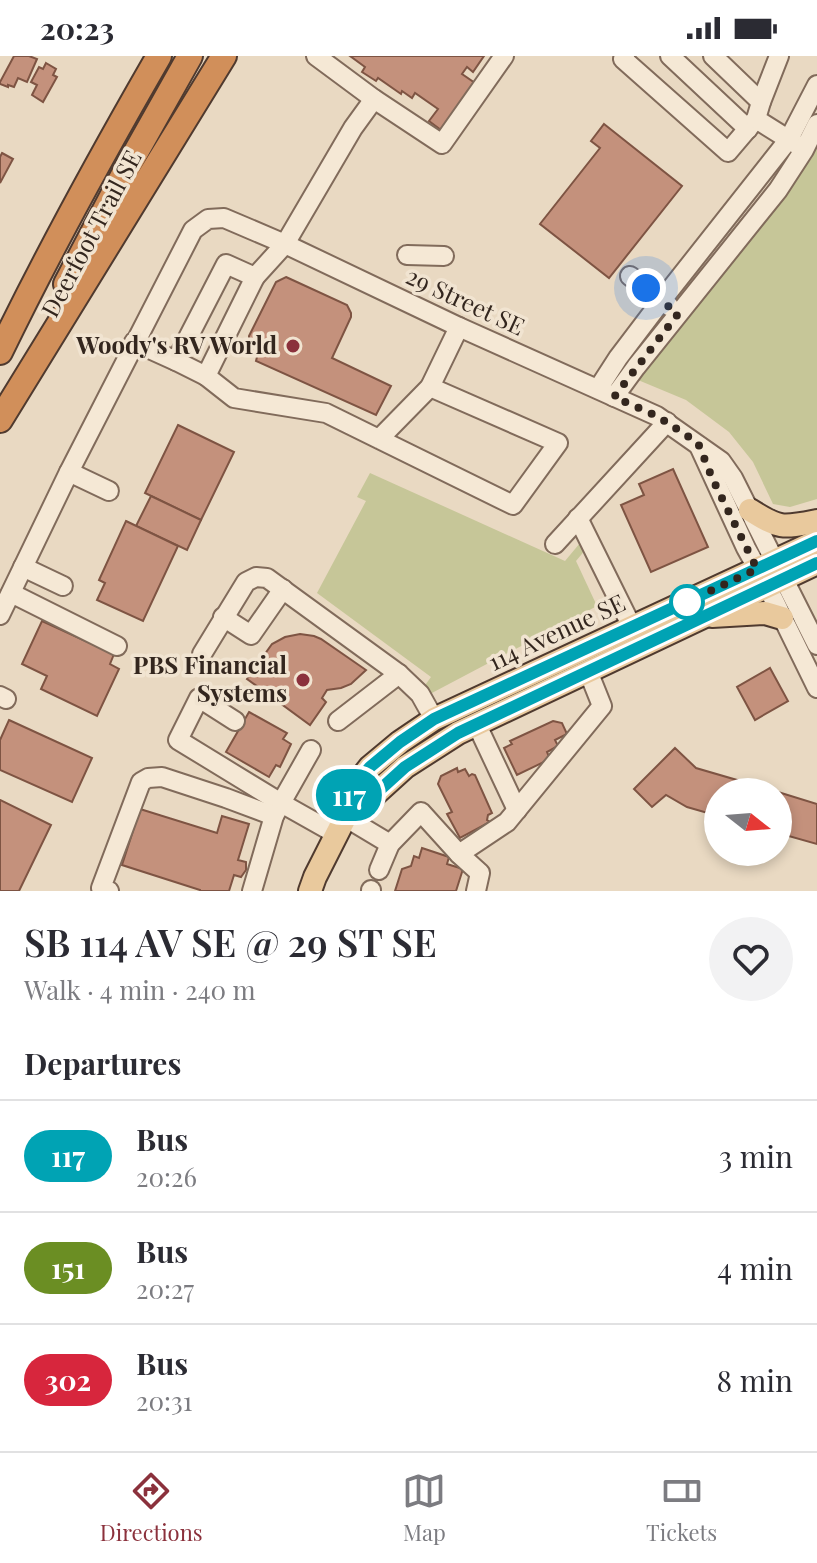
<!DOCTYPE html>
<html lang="en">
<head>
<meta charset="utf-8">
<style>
  body { margin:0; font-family:"Playfair Display",serif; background:#f2f2f3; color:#2b2b33; height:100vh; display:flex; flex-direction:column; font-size:30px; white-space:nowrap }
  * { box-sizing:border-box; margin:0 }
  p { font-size:26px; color:#7c7c81 }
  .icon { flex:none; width:44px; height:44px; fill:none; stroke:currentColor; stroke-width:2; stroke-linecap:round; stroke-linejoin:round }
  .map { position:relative; height:835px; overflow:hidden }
  .sheet { display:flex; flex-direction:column; background:#fff; flex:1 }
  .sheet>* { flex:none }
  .badge { padding:0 16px; border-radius:26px; font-size:28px; line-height:52px }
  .needle { width:52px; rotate:107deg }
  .tools { position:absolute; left:704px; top:722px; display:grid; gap:16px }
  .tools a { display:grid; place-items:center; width:88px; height:88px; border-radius:50%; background:#fff; box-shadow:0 4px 12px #0003; font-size:40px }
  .you { position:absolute; width:40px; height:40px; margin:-20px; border:6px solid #fff; border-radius:50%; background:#1a73e8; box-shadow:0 0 0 12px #1a73e833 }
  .map>.badge { position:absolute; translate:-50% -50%; box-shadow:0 0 0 4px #fff }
  h2 { padding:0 24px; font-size:30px; line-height:72px }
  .round { display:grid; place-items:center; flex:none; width:84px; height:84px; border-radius:42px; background:#f2f2f3 }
  .headline { display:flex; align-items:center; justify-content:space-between; height:136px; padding:0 24px }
  h1 { font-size:38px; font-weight:600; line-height:60px }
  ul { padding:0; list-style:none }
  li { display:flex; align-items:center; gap:24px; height:112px; padding:0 24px; border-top:2px solid #e1e1e2 }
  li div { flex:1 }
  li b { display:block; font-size:30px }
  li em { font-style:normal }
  li .badge { min-width:88px; font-weight:700; text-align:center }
  .status { display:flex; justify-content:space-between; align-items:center; height:56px; padding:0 40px; background:#fff; direction:ltr }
  .status svg { height:22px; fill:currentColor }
  .dock { display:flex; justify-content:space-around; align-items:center; height:112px; border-top:2px solid #e1e1e2; background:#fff; font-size:22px; color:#7c7c81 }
  .dock a { display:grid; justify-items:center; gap:4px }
  .dock .active { color:#8b313c }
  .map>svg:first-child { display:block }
</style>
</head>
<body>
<div class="status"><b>20:23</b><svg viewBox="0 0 49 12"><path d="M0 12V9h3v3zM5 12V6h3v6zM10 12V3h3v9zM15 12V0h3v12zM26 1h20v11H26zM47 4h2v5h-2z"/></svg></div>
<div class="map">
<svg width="817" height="835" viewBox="0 0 817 835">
  <rect width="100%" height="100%" fill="#e9d9c2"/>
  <!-- green -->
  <g fill="#c6c698">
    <path d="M817,91v352l-27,8 -17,-3 -20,-42 -24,-30 -43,-32 -48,-20 174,-222z"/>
    <path d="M370,417l195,88 15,-18 6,6 -10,12 21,45 -167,88 -7,-6 8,-11 -114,-84 49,-92 -9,-4z"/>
  </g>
  <!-- building -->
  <g fill="#c4917c" stroke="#7e5443" stroke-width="2">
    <path d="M14,0h15l8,3 -10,23 -9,-4 -4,9 -6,-2v2l-8,-3v-2z"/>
    <path d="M350,0h134l-11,16 -6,-5 -5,7 13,9 -34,47 -12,-9 9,-12 -23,-16 -3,5 -10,-7 -1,3 -23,-16 -2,3 -14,-9 3,-5z"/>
    <path d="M46,7l10,6 -3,6 4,2 -14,25 -11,-7 5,-10 -6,-3 8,-15 4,2z"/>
    <path d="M604,68l78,62 -73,92 -69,-54 60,-76 -9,-7z"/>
    <path d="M2,97l11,6 -13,24v-26z"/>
    <path d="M286,221l61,28 4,8v4l-19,41 59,28 -15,29 -120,-54 1,-4 -8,-9v-12l27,-54z"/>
    <path d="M178,369l56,27 -33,68 -56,-27z"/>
    <path d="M673,413l35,78 -57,25 -30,-67 23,-10 -5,-11z"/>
    <path d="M151,440l50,24 -14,30 -51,-24z"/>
    <path d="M126,465l52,25 -35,75 -46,-21 8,-17 -6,-3z"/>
    <path d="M42,565l72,33 -4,10 9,5 -22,47 -56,-27 6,-13 -25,-12z"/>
    <path d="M300,578l14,2 7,3 45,31 -15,14 -10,4 -14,2 -5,8 4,4 -16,23 -63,-46 25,-35 13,-7z"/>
    <path d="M770,612l18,33 -33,19 -18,-33z"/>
    <path d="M249,656l38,21 -4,6 8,5 -11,23 -4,-2 -7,12 -43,-25z"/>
    <path d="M9,664l83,38 -20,44 -72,-32v-30z"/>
    <path d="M553,665l9,2 5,11 -12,6 3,6 -11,6 3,7 -33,16 -13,-27 8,-4 -2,-3z"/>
    <path d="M675,692l21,20 82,24h-60v24l-31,-9 -21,-12 -14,12 -18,-18z"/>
    <path d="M457,712l1,4 7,-3 4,7 3,-2 3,1 17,38 -4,2 -1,5 3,2 -30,16 -13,-24 5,-2 -14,-28 3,-8z"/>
    <path d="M778,736l39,12v40l-39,-11z"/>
    <path d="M0,744l51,25 -32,66h-19z"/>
    <path d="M140,753l77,24 5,-17 27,8 -11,36 8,2v8l-5,7 -7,-2 -5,16h-29v-1l-78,-25z"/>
    <path d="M422,792l27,9 -2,7 16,5 -7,22h-61l7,-22 9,-3 3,-10 5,2z"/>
  </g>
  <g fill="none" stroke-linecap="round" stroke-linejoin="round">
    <!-- minor casing -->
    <g stroke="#816b5b" stroke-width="22">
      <g id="minor">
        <path d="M316,0l58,43 68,45 62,-88"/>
        <path d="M625,0l-2,3 105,93 28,-33"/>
        <path d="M670,0l78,73"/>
        <path d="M713,0l48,46"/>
        <path d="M779,0l-18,46 -5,17 43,27"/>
        <path d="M407,199l37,1"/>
        <path d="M630,220l39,30"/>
        <path d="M134,286l42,19 50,-97 29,13 30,-33 68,-116 21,-29"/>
        <path d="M176,305l30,15 49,-99"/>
        <path d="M206,320l28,22 92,15 187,92 45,-62 -128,-56 -51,52"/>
        <path d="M430,331l29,-60"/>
        <path d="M598,333l20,-31 44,-58 127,-161 28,-54"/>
        <path d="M614,341l22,-30 142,-177 26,-40 13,-26"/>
        <path d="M699,390l47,102 21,38 50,102"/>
        <path d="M69,416l40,19"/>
        <path d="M578,462l54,109"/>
        <path d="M555,488l112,-122"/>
        <path d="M23,511l40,19"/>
        <path d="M11,537l106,53"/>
        <path d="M0,559l69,-143 124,-242 15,-11 16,-1 61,26 174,83 198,89 64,45 12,17 84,167"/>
        <path d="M223,561l28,18 32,-46"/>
        <path d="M202,598l44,-72 10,-5 11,1 132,96 21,20 14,25"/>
        <path d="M0,640l6,3"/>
        <path d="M235,665l-36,-23 -21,42 103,63 -7,13 -22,75"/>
        <path d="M338,665l61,-47"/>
        <path d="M477,669l40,85"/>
        <path d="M311,694l-30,53 55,31"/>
        <path d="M345,761l45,27"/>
        <path d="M379,814l11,-26 31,-32 38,42"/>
        <path d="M109,835l-8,-3 40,-106 7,-4 14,-1 64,21 48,18"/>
        <path d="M371,835v-1"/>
        <path d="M476,835l4,-18 -21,-19 48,-32 95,-116 -14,-35"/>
      </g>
    </g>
    <!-- major casing -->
    <g stroke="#4f3a2f" stroke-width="26">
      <g id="major">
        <path d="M750,454c30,19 32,18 67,11"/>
        <path d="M712,560l53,-3 17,5"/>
        <path d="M351,750l22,-10 32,-29 53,-34 359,-170"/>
        <path d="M310,835l5,-14 36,-71 -2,-13 21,-26 30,-25 34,-23 383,-178"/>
      </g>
    </g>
    <!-- highway casing -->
    <g stroke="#4f3a2f" stroke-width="28">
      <g id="highway">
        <path d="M66,228l61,-116 63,-112"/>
        <path d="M0,296c49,-101 103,-199 159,-296"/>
        <path d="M0,364l224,-364"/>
      </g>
    </g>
    <!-- minor -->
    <use href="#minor" stroke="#f5e8d5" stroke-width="18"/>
    <!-- major -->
    <use href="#major" stroke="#e9c99d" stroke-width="22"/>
    <!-- highway -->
    <use href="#highway" stroke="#d18f5a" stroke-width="24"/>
  </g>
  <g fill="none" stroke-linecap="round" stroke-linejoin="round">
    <!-- line casing -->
    <g stroke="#fff" stroke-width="18">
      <path id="line" d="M817,485l-383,178 -34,23 -30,25 -21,26 2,13 22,-10 32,-29 53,-34 359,-170"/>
    </g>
    <!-- line -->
    <use href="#line" stroke="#00a3b4" stroke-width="12"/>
    <!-- walk -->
    <path stroke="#33261e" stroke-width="8" stroke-dasharray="0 14.4" d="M646,232l32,26 -64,83 43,19 41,27 15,37 44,89 -70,33"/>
  </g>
  <!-- markers -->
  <g fill="#8b313c" stroke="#f1e4d1" stroke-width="3">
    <circle cx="293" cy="290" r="8"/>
    <circle cx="303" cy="624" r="8"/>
  </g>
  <circle fill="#fff" stroke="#00a3b4" stroke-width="4" cx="687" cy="546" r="16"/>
  <g text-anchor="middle" stroke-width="7" stroke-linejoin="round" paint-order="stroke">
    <!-- street labels -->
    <g font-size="24" fill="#33261e" stroke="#f1e4d1">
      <text transform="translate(92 178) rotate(-62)" y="8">Deerfoot Trail SE</text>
      <text transform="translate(465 246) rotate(25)" y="8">29 Street SE</text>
      <text transform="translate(557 577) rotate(-25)" y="8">114 Avenue SE</text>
    </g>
    <!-- poi labels -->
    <g font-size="24" font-weight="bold" fill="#33261e" stroke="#f1e4d1" text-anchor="end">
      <text x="277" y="298">Woody's RV World</text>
      <text x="287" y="618">PBS Financial<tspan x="287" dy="28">Systems</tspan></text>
    </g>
  </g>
</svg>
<div class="tools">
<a><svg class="needle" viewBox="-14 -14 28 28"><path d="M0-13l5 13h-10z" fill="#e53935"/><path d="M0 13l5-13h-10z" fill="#7c7c81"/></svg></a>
</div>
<div class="you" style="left:646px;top:232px"></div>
<b class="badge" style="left:349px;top:739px;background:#00a3b4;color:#fff">117</b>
</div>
<section class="sheet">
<div class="headline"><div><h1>SB 114 AV SE @ 29 ST SE</h1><p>Walk · 4 min · 240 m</p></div><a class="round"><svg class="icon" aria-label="heart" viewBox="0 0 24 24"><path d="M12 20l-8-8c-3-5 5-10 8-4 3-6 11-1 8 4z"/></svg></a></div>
<h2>Departures</h2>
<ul>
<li><span class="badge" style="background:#00a3b4;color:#fff">117</span><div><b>Bus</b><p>20:26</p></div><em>3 min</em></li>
<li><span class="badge" style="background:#6b8e23;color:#fff">151</span><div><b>Bus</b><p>20:27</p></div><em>4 min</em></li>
<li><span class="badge" style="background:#d7263d;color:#fff">302</span><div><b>Bus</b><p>20:31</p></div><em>8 min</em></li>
</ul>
</section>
<nav class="dock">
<a class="active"><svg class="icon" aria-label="directions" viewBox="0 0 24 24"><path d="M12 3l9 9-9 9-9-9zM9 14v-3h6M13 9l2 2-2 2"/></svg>Directions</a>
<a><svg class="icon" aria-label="map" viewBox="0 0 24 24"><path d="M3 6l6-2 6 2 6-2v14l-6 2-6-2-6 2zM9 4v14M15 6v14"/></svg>Map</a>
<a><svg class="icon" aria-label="tickets" viewBox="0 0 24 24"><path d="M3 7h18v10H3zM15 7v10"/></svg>Tickets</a>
</nav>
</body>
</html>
